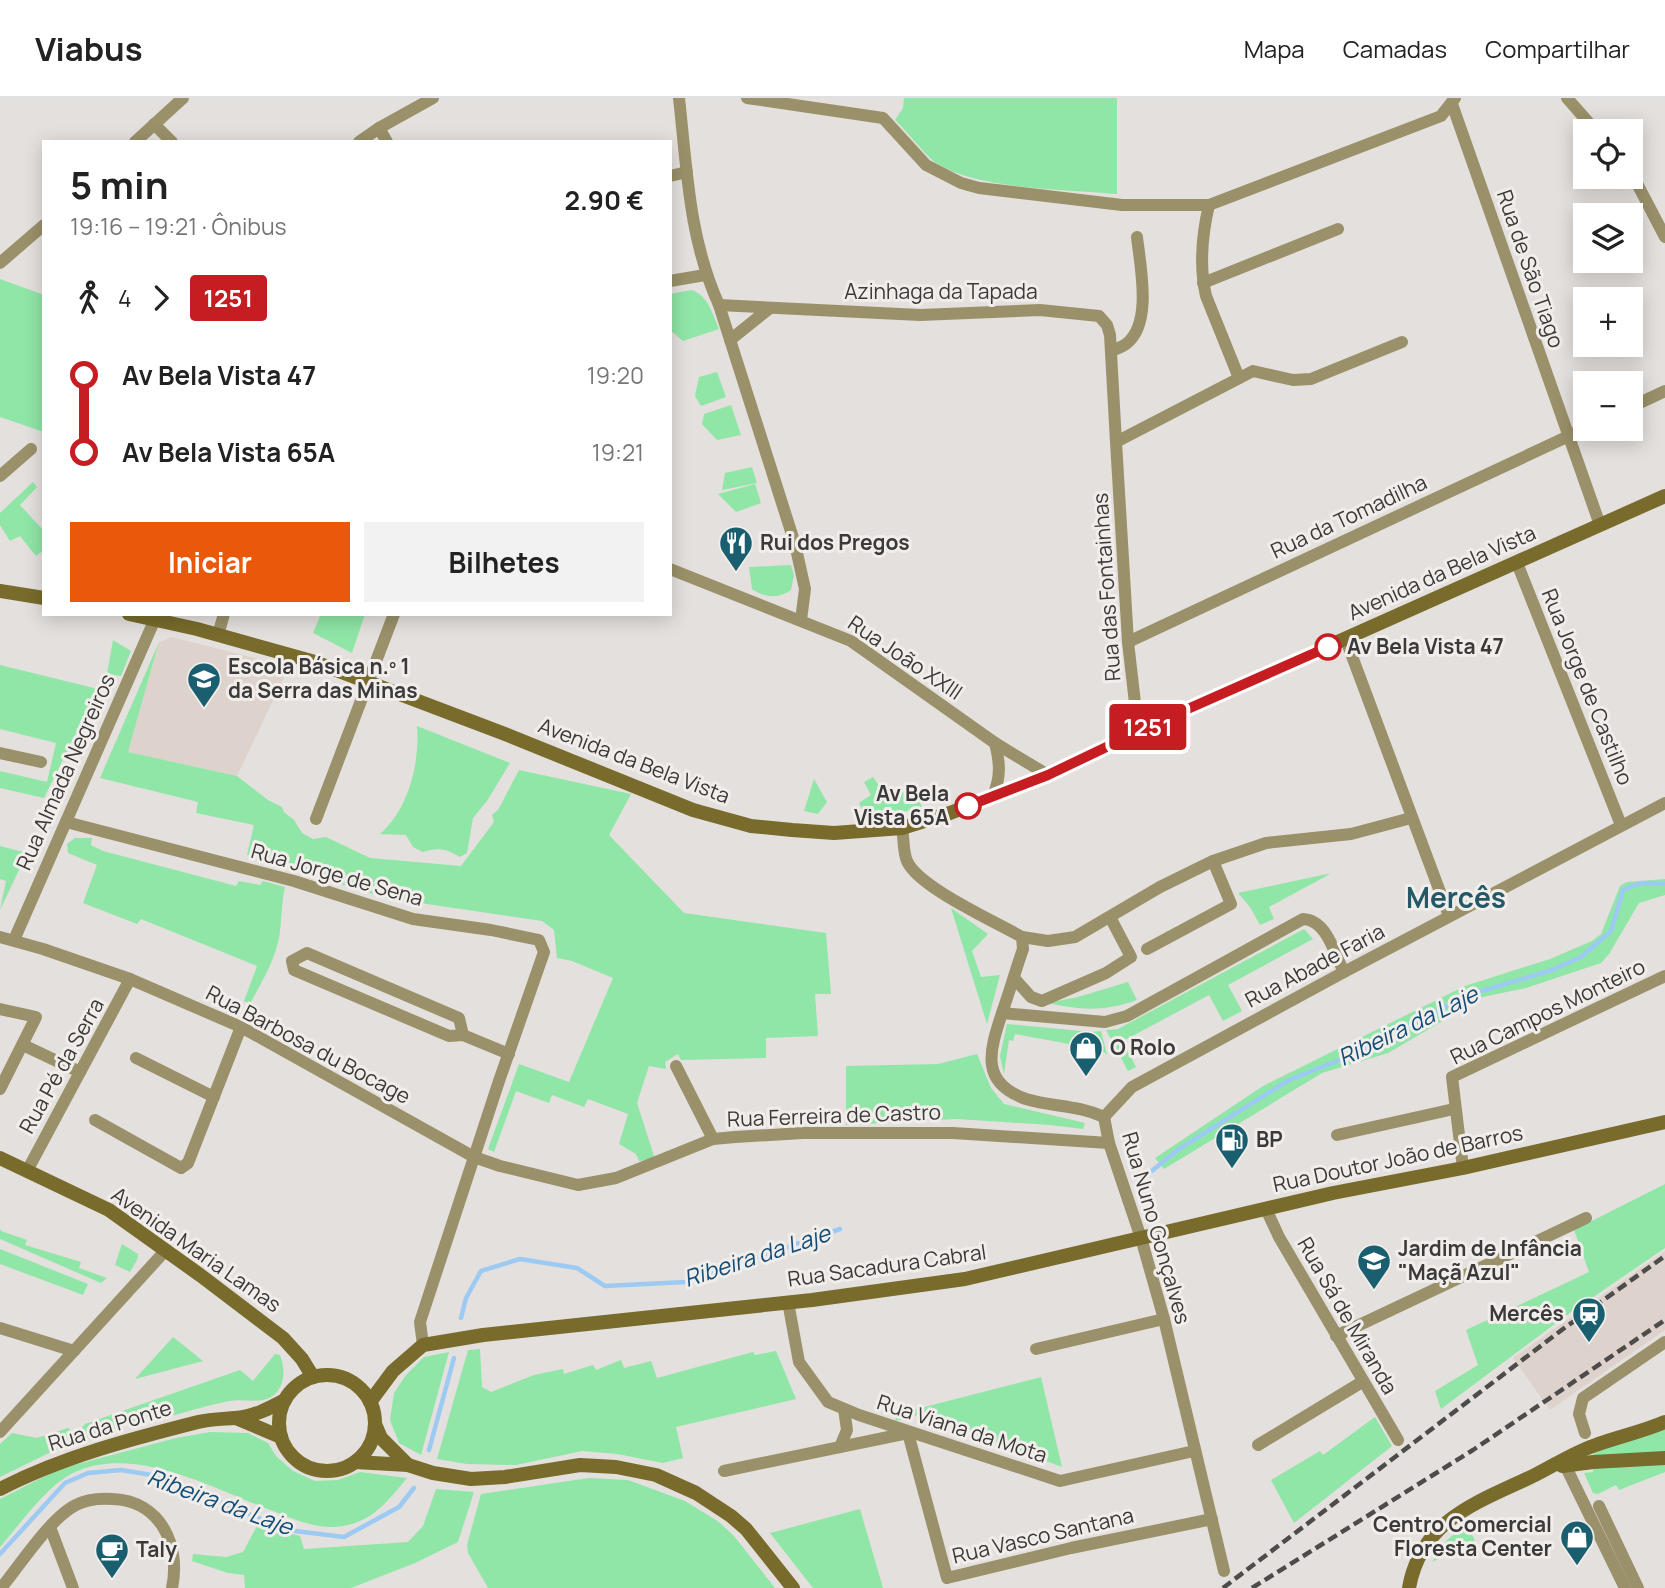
<!DOCTYPE html>
<html lang="pt">
<head>
<meta charset="utf-8">
<style>
  body { margin:0; font-family:Manrope,sans-serif; background:#f2f2f2; color:#222; height:100vh; display:flex; flex-direction:column; font-size:26px; white-space:nowrap }
  * { box-sizing:border-box; margin:0 }
  p { font-size:23px; color:#767676 }
  .icon { flex:none; width:38px; height:38px; fill:none; stroke:currentColor; stroke-width:2; stroke-linecap:round; stroke-linejoin:round }
  .map { position:relative; flex:1; overflow:hidden }
  .drawer { position:absolute; left:42px; top:42px; width:630px; height:476px; display:flex; flex-direction:column; background:#fff; border-radius:0px; box-shadow:0 4px 18px #0003 }
  .drawer>* { flex:none }
  .badge { padding:0 14px; border-radius:5px; font-size:24px; line-height:46px }
  .fabs { position:absolute; left:1573px; top:21px; display:grid; gap:14px }
  .fabs a { display:grid; place-items:center; width:70px; height:70px; border-radius:0px; background:#fff; box-shadow:0 4px 18px #0003; font-size:35px }
  .map>.badge { position:absolute; translate:-50% -50%; box-shadow:0 0 0 4px #fff }
  .legs { display:flex; align-items:center; gap:10px; height:77px; padding:0 28px; font-size:23px }
  .legs p { margin-inline-start:auto }
  .head { display:flex; align-items:center; justify-content:space-between; height:119px; padding:0 28px }
  h1 { font-size:38px; font-weight:700; line-height:52px }
  .button { display:flex; gap:14px; margin-top:auto; padding:14px 28px }
  .button a { flex:1; height:80px; border-radius:0px; background:#ea580c; color:#fff; font-size:28px; font-weight:700; line-height:80px; text-align:center }
  .button a+a { background:#f2f2f2; color:#222 }
  ul { padding:0 28px; list-style:none }
  li { display:flex; align-items:center; gap:24px; height:77px; font-size:26px }
  li i { display:grid; place-items:center; width:10px; height:100%; margin:0 9px; background:currentColor }
  li i::after { content:''; width:18px; height:18px; margin:-9px; border:5px solid; border-radius:50%; background:#fff }
  li p { margin-inline-start:auto }
  li:first-child i { background:linear-gradient(#0000 50%,currentColor 0) }
  li:last-child i { background:linear-gradient(currentColor 50%,#0000 0) }
  header { display:flex; align-items:center; gap:42px; box-sizing:border-box; height:98px; padding:0 35px; background:#fff; border-bottom:2px solid #e0e0e0 }
  header strong { font-size:33px }
  nav { display:flex; gap:38px; margin-inline-start:auto; font-size:24px }
  .map>svg:first-child { display:block }
</style>
</head>
<body>
<header>
<strong>Viabus</strong>
<nav><a>Mapa</a><a>Camadas</a><a>Compartilhar</a></nav>
</header>
<div class="map">
<svg width="1665" height="1490" viewBox="0 0 1665 1490">
  <rect width="100%" height="100%" fill="#e4e0dd"/>
  <!-- built -->
  <g fill="#ded2cc">
    <path d="M172,539l117,30 -52,109 -109,-24 31,-110z"/>
    <path d="M1665,1153v79l-115,80 -37,-52z"/>
  </g>
  <!-- green -->
  <g fill="#8fe6a7">
    <path d="M904,0h213v96c-52,-5 -138,-4 -181,-31 -10,-7 -30,-33 -41,-43l8,-12z"/>
    <path d="M0,181l44,16v137l-44,-15z"/>
    <path d="M692,192c17,7 20,23 27,39l-36,12 -13,-11v-36z"/>
    <path d="M717,274l9,25 -25,9 -6,-10 4,-19z"/>
    <path d="M731,307l10,30 -24,5 -15,-16 2,-10z"/>
    <path d="M752,369l5,16 -35,7 3,-17z"/>
    <path d="M33,384l4,5 -17,18 24,26v19l-8,6 -16,-20 -10,5 -10,-16v-12z"/>
    <path d="M755,386l6,19 -25,9 -18,-18z"/>
    <path d="M791,467l3,10 -3,15c-13,9 -26,8 -39,-1l-3,-22z"/>
    <path d="M321,516h44l-13,39 -39,-20z"/>
    <path d="M113,542l18,11 -10,25 -14,-2z"/>
    <path d="M159,544l-31,110 109,24 31,24 14,7 2,5 10,8 8,13 11,6 13,-2 44,21 91,8 33,-44 -2,-7 6,-5 21,-40 112,24 -22,41 75,78 142,20 5,61h-16l3,42 -52,2v20l-85,2 -3,-6 -13,8 1,7 -17,-3 -12,37 18,56 -16,2 -3,-7 -17,-10 9,-30 -40,-15 -4,8 -32,-12 -3,8 -33,-12 -22,61 -6,-3 31,-85 50,18 44,-104 -41,-17 -15,-3 -3,-28 -12,-9 -156,-23 -139,-43 7,-30 -58,-12 2,-11 -98,-24z"/>
    <path d="M0,567l98,24 -54,109 -44,-10v-17l47,11 9,-39 -56,-14z"/>
    <path d="M417,628l93,37 -23,38 -14,17 -6,35 -7,4c-14,-8 -21,-10 -37,-5l-10,-5 -7,-12 -26,-1c29,-25 40,-72 37,-108z"/>
    <path d="M873,679l15,22 25,-12 9,20 -53,14 -10,-18 12,-8 -7,-13z"/>
    <path d="M814,681l13,23 -9,12 -14,-3z"/>
    <path d="M75,740h17l-1,7 12,6 133,35 3,-5 21,4 3,-4 22,6c-4,17 -3,34 -6,51 -5,24 -18,45 -29,66l-6,-3 13,-35 -116,-47 -4,5 -54,-21 14,-38 -29,-12 -1,-9z"/>
    <path d="M0,748l27,7 -27,57 6,-29 -6,-2z"/>
    <path d="M1327,776h3l-61,33 5,12 -14,6 -10,-18 -12,-14z"/>
    <path d="M1665,781v16l-26,8 -30,51 -8,9 -75,25 -58,12 -15,15 -65,38 -66,20 -158,96 -9,-11 108,-72 202,-100 85,-27 42,-18 9,-7 19,-48 7,-4z"/>
    <path d="M951,810l37,26 -16,17 9,26 19,-2 -13,49z"/>
    <path d="M1304,831l9,10 -85,46 14,26 -19,10 -14,-26 -86,46 13,26 -8,4 -22,-41 12,-1z"/>
    <path d="M1128,884l9,18c-34,12 -55,10 -90,3l31,-6z"/>
    <path d="M1007,926l84,8 10,-1 6,24 -5,-5 -87,-16 -2,7 -4,-1 -5,34 -4,-18z"/>
    <path d="M977,956l14,34 13,16 81,19 -2,6 -33,-4 -93,-6 -111,6v-59l92,-2z"/>
    <path d="M1665,1086v64l-101,69 -123,92 -6,-18 43,-26 -12,-35 123,-58 -15,-42z"/>
    <path d="M0,1130l1,3 26,9 -2,5 56,17 -2,6 28,10 -6,5 -101,-44z"/>
    <path d="M122,1146l16,10 -1,6 -7,12 -15,-7z"/>
    <path d="M0,1151l88,35 -5,11 -83,-31z"/>
    <path d="M173,1239l30,24 -68,18z"/>
    <path d="M480,1251l2,38 9,5 43,-17 29,-6 1,5 29,-9 3,5 25,-10 3,8 27,-7 6,17 96,-26 2,3 21,-4 20,48 -120,28 7,31 -20,5 -46,-9 -35,-3 -66,14 -49,-1 -30,-5 31,-109z"/>
    <path d="M449,1254l-28,103 -22,-12 -9,-23 4,-27 12,-18 18,-18z"/>
    <path d="M275,1256l5,1c7,17 4,41 -17,45 -11,2 -23,-1 -34,1 -25,5 -50,13 -75,20l-8,-3 -93,33 -53,26v-33l12,-11 25,5 31,-10 8,7 9,-11 155,-54 13,11z"/>
    <path d="M1041,1279l21,90 -141,-53 -26,7 2,-7z"/>
    <path d="M1375,1319l17,29 -98,77 -23,-43 49,-29 3,4z"/>
    <path d="M1665,1330v26l-71,1 -1,-2z"/>
    <path d="M210,1334l38,1 20,10 8,13 17,15 22,10 23,-1 22,-8 47,6c-15,18 -29,37 -52,45 -28,10 -55,-1 -82,-12 -57,-21 -137,-67 -198,-39 -28,13 -54,51 -75,75v-48l59,-30 117,-31z"/>
    <path d="M1665,1366v8l-46,18 -3,-5 -18,9 -5,-1 -9,-20 9,-1v-6z"/>
    <path d="M589,1380l39,2 57,21 34,21 15,14 41,52h-287l-20,-35 -1,-8 14,-51z"/>
    <path d="M436,1391l38,3 -16,50 -43,21 -64,25h-106l-1,-13 -16,-2 -36,-12 1,-7 33,3 17,-5 15,-28 42,12 4,13 104,-7 15,-16z"/>
    <path d="M860,1411l23,79h-70l-43,-55z"/>
    <path d="M1467,1426l8,17 -43,21 15,-22z"/>
  </g>
  <g fill="none" stroke-linecap="round" stroke-linejoin="round">
    <!-- stream -->
    <g stroke="#9dcaf2" stroke-width="4.5">
      <path d="M1138,1084l41,-33 110,-69 83,-33 93,-51 87,-26 29,-13 30,-26 12,-41 17,-7 25,1"/>
      <path d="M461,1220l5,-20 15,-27 39,-12 57,9 28,18 81,-4 154,-53"/>
      <path d="M429,1352l25,-92"/>
      <path d="M0,1456l65,-71 23,-10 33,-3 37,6 129,54 57,7 55,-30 15,-19"/>
    </g>
    <!-- street -->
    <g stroke="#9a916a" stroke-width="12">
      <path d="M679,0c8,72 10,141 40,207l76,239 10,45 -4,31"/>
      <path d="M747,0l136,20 43,47 35,18 18,5 143,17h87l232,-89 14,-18"/>
      <path d="M1567,0l29,33"/>
      <path d="M1452,6l148,421"/>
      <path d="M154,26l18,18"/>
      <path d="M379,30l8,14"/>
      <path d="M135,44l48,-44"/>
      <path d="M359,44l20,-14 54,-30"/>
      <path d="M1631,74l34,65"/>
      <path d="M670,78l17,-4"/>
      <path d="M1209,107c-7,30 -10,61 -3,91l33,82"/>
      <path d="M0,165l44,-38"/>
      <path d="M670,183l35,-6"/>
      <path d="M1203,185l135,-54"/>
      <path d="M719,207l201,10 120,-5 59,6 8,9 3,10 6,107 137,-71 40,9 18,-1 91,-37"/>
      <path d="M730,242l40,-32"/>
      <path d="M1111,253c5,-2 11,-4 15,-7 27,-20 14,-79 11,-107"/>
      <path d="M1631,309l34,-16"/>
      <path d="M1116,344l12,200 7,61 13,24"/>
      <path d="M0,378l31,-27"/>
      <path d="M1517,465l104,262"/>
      <path d="M670,471l181,72 144,102 53,32"/>
      <path d="M218,537l6,-21"/>
      <path d="M1346,542l103,276"/>
      <path d="M1128,544l458,-214"/>
      <path d="M0,655l41,9"/>
      <path d="M993,698c8,-19 7,-33 2,-53"/>
      <path d="M316,721l78,-205"/>
      <path d="M66,724l228,59 119,38 78,11 48,10 5,12 -45,129 -79,241 3,23"/>
      <path d="M902,730c2,11 1,24 5,33 11,26 87,60 115,76l1,12c-7,20 -13,41 -20,61 -12,37 -26,72 23,89 26,8 52,6 78,18l5,26 32,95 23,81 60,252"/>
      <path d="M0,839l43,12 87,30 111,48 233,130 26,9 78,19 38,-7 97,-39 22,-2 68,-4h150l156,10"/>
      <path d="M1022,839l26,4 27,-4 85,-50 53,-26 53,-18 85,-9 60,-16"/>
      <path d="M14,842l141,-321"/>
      <path d="M1147,851l84,-45 -18,-43"/>
      <path d="M1014,880l17,19 11,4 64,-28 25,-16 -21,-40"/>
      <path d="M0,911l36,8 -36,72"/>
      <path d="M1002,915l103,9 22,-6 176,-97c24,1 31,34 41,53"/>
      <path d="M463,937l-4,-17 -152,-65 -15,8 2,9 155,66 14,-1 46,19"/>
      <path d="M23,947l57,27"/>
      <path d="M136,960l78,39"/>
      <path d="M676,968l37,73"/>
      <path d="M1104,1019l28,-30 212,-115 321,-169"/>
      <path d="M95,1022l86,48 7,-5 53,-136"/>
      <path d="M1337,1037l117,-26"/>
      <path d="M1463,1070l-11,-91 213,-101"/>
      <path d="M27,1073l103,-192"/>
      <path d="M1266,1111l13,28 119,203"/>
      <path d="M788,1204l11,60 29,40 31,13 201,66 134,-30"/>
      <path d="M0,1230l74,23"/>
      <path d="M1336,1238l250,-118"/>
      <path d="M1036,1251l128,-30"/>
      <path d="M0,1334l165,-181"/>
      <path d="M1585,1335l-6,-19 4,-16 82,-56"/>
      <path d="M1258,1347l104,-63"/>
      <path d="M840,1349l7,-17 -3,-21"/>
      <path d="M1565,1367l60,123"/>
      <path d="M724,1373l184,-38 39,145 124,-30 141,-29"/>
      <path d="M1599,1408l39,82"/>
      <path d="M50,1429l23,61"/>
      <path d="M1,1490c19,-23 50,-71 75,-83 11,-6 24,-7 37,-6 48,2 68,47 59,89"/>
    </g>
    <!-- secondary -->
    <g stroke="#786b2c" stroke-width="14">
      <path d="M0,493l44,7"/>
      <path d="M129,516l68,15 118,33 190,72 188,76 58,16 41,4 42,3 68,-5 48,-15 98,-38 135,-64 482,-215"/>
      <path d="M0,1060l109,52 91,65 83,63 19,21 11,18"/>
      <circle cx="327" cy="1325" r="48"/>
      <path d="M370,1304l23,-31 30,-26 60,-10 329,-35 153,-21 368,-86 130,-25 202,-46"/>
      <path d="M236,1320l45,19"/>
      <path d="M375,1326l6,14 27,27"/>
      <path d="M355,1364l53,3 25,8 38,6 34,-2 75,-12 36,2 40,8 40,18 35,23 15,13 47,59"/>
      <path d="M1562,1368l31,-4 72,-4"/>
      <path d="M0,1391c62,-32 131,-50 198,-67 13,-3 25,-3 37,-4 18,-1 35,-10 50,-18"/>
      <path d="M1409,1490c12,-69 70,-86 126,-113 20,-10 38,-22 58,-29 24,-9 49,-14 72,-24"/>
    </g>
    <!-- rail -->
    <g stroke="#4e4c4b" stroke-width="4.5" stroke-dasharray="10 5" stroke-linecap="butt">
      <path d="M1223,1490l340,-259 102,-73"/>
      <path d="M1252,1490l221,-138 192,-130"/>
    </g>
  </g>
  <g fill="none" stroke-linecap="round" stroke-linejoin="round">
    <!-- line-1 casing -->
    <g stroke="#fff" stroke-width="16">
      <path id="line-1" d="M968,708l80,-31 117,-56 163,-72"/>
    </g>
    <!-- line-1 -->
    <use href="#line-1" stroke="#c61d23" stroke-width="10"/>
  </g>
  <!-- icons -->
  <defs>
    <g id="restaurant-pin" transform="scale(1.75)"><path d="M0 17L-7.5 6A9.5 9.5 0 1 1 7.5 6Z" fill="#195f70" stroke="#f1edea"/><path d="M-5-6h1v4h1v-4h1v4h1v-4h1v5L-1.5 .5V6h-2V.5L-5-1ZM5-6V6H3V1.5H1.5Q1.5-4 5-6Z" fill="#fff"/></g>
    <g id="school-pin" transform="scale(1.75)"><path d="M0 17L-7.5 6A9.5 9.5 0 1 1 7.5 6Z" fill="#195f70" stroke="#f1edea"/><path d="M0-5L7-2L0 1L-7-2ZM-4 1L0 2.5L4 1V4Q0 6-4 4Z" fill="#fff"/></g>
    <g id="shop-pin" transform="scale(1.75)"><path d="M0 17L-7.5 6A9.5 9.5 0 1 1 7.5 6Z" fill="#195f70" stroke="#f1edea"/><path d="M-5-2.5h2.3a2.7 3.5 0 0 1 5.4 0H5L5.5 6h-11ZM-1.5-2.5h3a1.5 2.3 0 0 0-3 0Z" fill="#fff"/></g>
    <g id="fuel-pin" transform="scale(1.75)"><path d="M0 17L-7.5 6A9.5 9.5 0 1 1 7.5 6Z" fill="#195f70" stroke="#f1edea"/><path d="M-5.5-6h7V0h2V4h1.3V-2.5L3-4.5l.8-.8L6-3V5H2.5V1h-1V6h-7ZM-4.2-4.7v3.2H.2V-4.7Z" fill="#fff"/></g>
    <g id="station-pin" transform="scale(1.75)"><path d="M0 17L-7.5 6A9.5 9.5 0 1 1 7.5 6Z" fill="#195f70" stroke="#f1edea"/><path d="M-3-6H3Q5-6 5-4V2Q5 4 3 4L4.5 6H3L1.5 4h-3L-3 6H-4.5L-3 4Q-5 4-5 2V-4Q-5-6-3-6ZM-3.5-4v3h7v-3ZM-3.5 1v1.5H-2V1ZM2 1v1.5H3.5V1Z" fill="#fff"/></g>
    <g id="cafe-pin" transform="scale(1.75)"><path d="M0 17L-7.5 6A9.5 9.5 0 1 1 7.5 6Z" fill="#195f70" stroke="#f1edea"/><path d="M-5.5-4.5H6V0H3Q3 3.5 0 3.5H-2.5Q-5.5 3.5-5.5 0ZM3-3.2v2h1.7v-2ZM-6 4.5H4V6H-6Z" fill="#fff"/></g>
  </defs>
  <g fill-rule="evenodd">
    <use href="#restaurant-pin" x="736" y="445"/>
    <use href="#school-pin" x="204" y="581"/>
    <use href="#shop-pin" x="1086" y="950"/>
    <use href="#fuel-pin" x="1232" y="1042"/>
    <use href="#school-pin" x="1374" y="1163"/>
    <use href="#station-pin" x="1589" y="1216"/>
    <use href="#shop-pin" x="1577" y="1439"/>
    <use href="#cafe-pin" x="112" y="1452"/>
  </g>
  <!-- markers -->
  <g fill="#fff" stroke="#c61d23" stroke-width="3.5">
    <circle cx="1328" cy="549" r="12"/>
    <circle cx="968" cy="708" r="12"/>
  </g>
  <g text-anchor="middle" stroke-width="6" stroke-linejoin="round" paint-order="stroke">
    <!-- street labels -->
    <g font-size="21" fill="#3c3a39" stroke="#f1edea">
      <text transform="translate(1530 171) rotate(71)" y="7">Rua de São Tiago</text>
      <text x="941" y="201">Azinhaga da Tapada</text>
      <text transform="translate(1349 419) rotate(-25)" y="7">Rua da Tomadilha</text>
      <text transform="translate(1442 475) rotate(-24)" y="7">Avenida da Bela Vista</text>
      <text transform="translate(1107 489) rotate(-94)" y="7">Rua das Fontainhas</text>
      <text transform="translate(905 560) rotate(34)" y="7">Rua João XXIII</text>
      <text transform="translate(1587 589) rotate(68)" y="7">Rua Jorge de Castilho</text>
      <text transform="translate(634 663) rotate(21)" y="7">Avenida da Bela Vista</text>
      <text transform="translate(66 674) rotate(-66)" y="7">Rua Almada Negreiros</text>
      <text transform="translate(337 777) rotate(16)" y="7">Rua Jorge de Sena</text>
      <text transform="translate(1315 868) rotate(-28)" y="7">Rua Abade Faria</text>
      <text transform="translate(1548 914) rotate(-26)" y="7">Rua Campos Monteiro</text>
      <text transform="translate(308 947) rotate(28)" y="7">Rua Barbosa du Bocage</text>
      <text transform="translate(62 968) rotate(-61)" y="7">Rua Pé da Serra</text>
      <text transform="translate(834 1018) rotate(-2)" y="7">Rua Ferreira de Castro</text>
      <text transform="translate(1398 1061) rotate(-12)" y="7">Rua Doutor João de Barros</text>
      <text transform="translate(1156 1130) rotate(74)" y="7">Rua Nuno Gonçalves</text>
      <text transform="translate(196 1152) rotate(35)" y="7">Avenida Maria Lamas</text>
      <text transform="translate(887 1168) rotate(-8)" y="7">Rua Sacadura Cabral</text>
      <text transform="translate(1347 1218) rotate(60)" y="7">Rua Sá de Miranda</text>
      <text transform="translate(110 1328) rotate(-17)" y="7">Rua da Ponte</text>
      <text transform="translate(962 1331) rotate(18)" y="7">Rua Viana da Mota</text>
      <text transform="translate(1043 1438) rotate(-13)" y="7">Rua Vasco Santana</text>
    </g>
    <!-- poi labels -->
    <g font-size="21" font-weight="bold" fill="#3c3a39" stroke="#f1edea" text-anchor="start">
      <text x="760" y="452">Rui dos Pregos</text>
      <text x="228" y="576">Escola Básica n.º 1<tspan x="228" dy="24">da Serra das Minas</tspan></text>
      <text x="1110" y="957">O Rolo</text>
      <text x="1256" y="1049">BP</text>
      <text x="1398" y="1158">Jardim de Infância<tspan x="1398" dy="24">"Maçã Azul"</tspan></text>
      <text x="1564" y="1223" text-anchor="end">Mercês</text>
      <text x="1552" y="1434" text-anchor="end">Centro Comercial<tspan x="1552" dy="24">Floresta Center</tspan></text>
      <text x="136" y="1459">Taly</text>
    </g>
    <!-- stop labels -->
    <g font-size="21" font-weight="bold" fill="#3c3a39" stroke="#f1edea" text-anchor="start">
      <text x="1347" y="556">Av Bela Vista 47</text>
      <text x="949" y="703" text-anchor="end">Av Bela<tspan x="949" dy="24">Vista 65A</tspan></text>
    </g>
    <!-- water labels -->
    <g font-size="23" font-style="italic" fill="#114c76" stroke="#f1edea">
      <text transform="translate(1408 928) rotate(-26)" y="8">Ribeira da Laje</text>
      <text transform="translate(757 1158) rotate(-18)" y="8">Ribeira da Laje</text>
      <text transform="translate(220 1404) rotate(20)" y="8">Ribeira da Laje</text>
    </g>
    <!-- district labels -->
    <g font-size="28" font-weight="bold" fill="#235866" stroke="#f1edea">
      <text x="1456" y="810">Mercês</text>
    </g>
  </g>
</svg>
<div class="fabs">
<a><svg class="icon" aria-label="locate" viewBox="0 0 24 24"><circle cx="12" cy="12" r="6"/><path d="M12 2v4M12 18v4M2 12h4M18 12h4"/></svg></a>
<a><svg class="icon" aria-label="layers" viewBox="0 0 24 24"><path d="M12 4l9 5-9 5-9-5zM3 14l9 5 9-5"/></svg></a>
<a>+</a>
<a>−</a>
</div>
<b class="badge" style="left:1148px;top:629px;background:#c61d23;color:#fff">1251</b>
<section class="drawer">
<div class="head"><div><h1>5 min</h1><p>19:16 – 19:21 · Ônibus</p></div><b>2.90 €</b></div>
<div class="legs"><svg class="icon" aria-label="walk" viewBox="0 0 24 24"><circle cx="13" cy="4" r="2"/><path d="M13 8l-2 6 4 7M11 14l-3 7M7 12l3-4h3l4 4"/></svg>4<svg class="icon" aria-label="forward" viewBox="0 0 24 24"><path d="M9 5l7 7-7 7"/></svg><b class="badge" style="background:#c61d23;color:#fff">1251</b></div>
<ul>
<li><i style="color:#c61d23"></i><b>Av Bela Vista 47</b><p>19:20</p></li>
<li><i style="color:#c61d23"></i><b>Av Bela Vista 65A</b><p>19:21</p></li>
</ul>
<div class="button"><a>Iniciar</a><a>Bilhetes</a></div>
</section>
</div>
</body>
</html>
